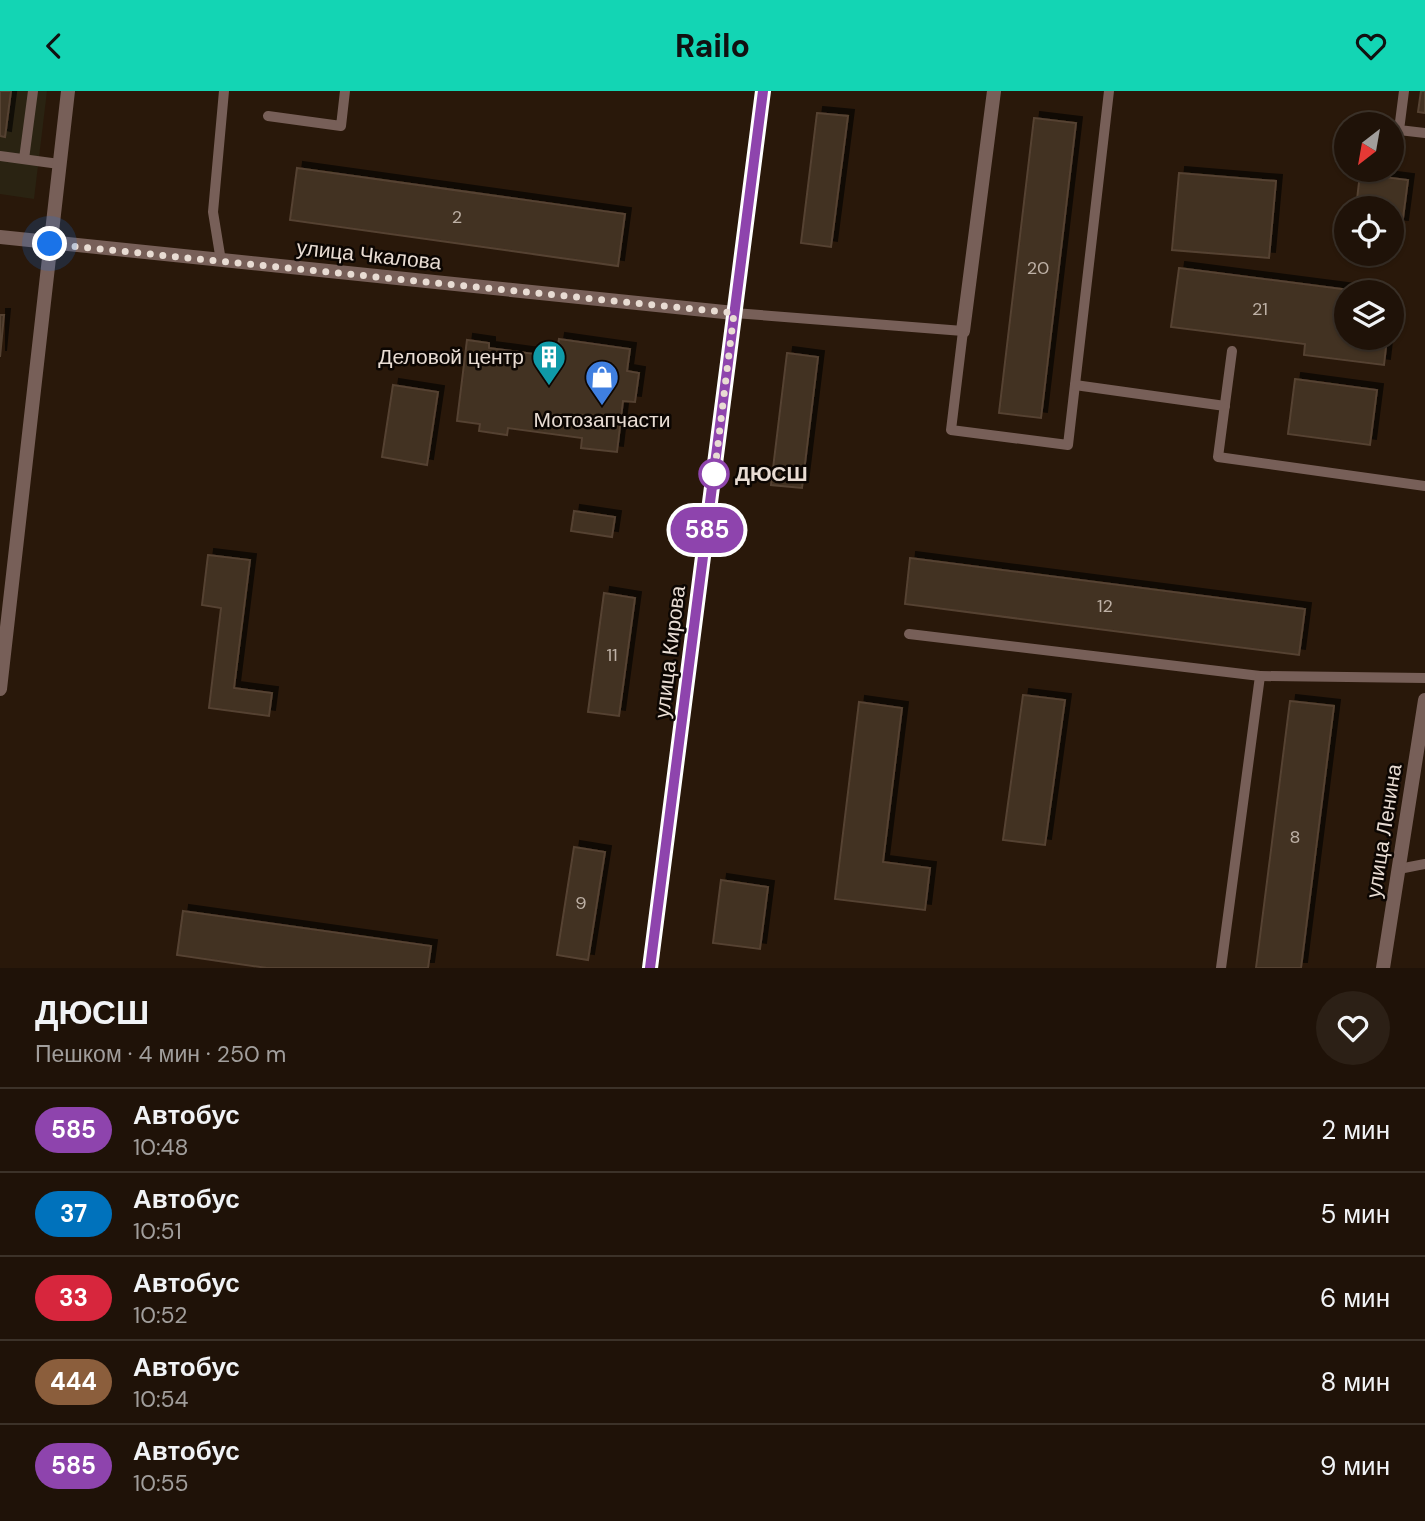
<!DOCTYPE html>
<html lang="ru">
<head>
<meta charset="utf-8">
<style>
  body { margin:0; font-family:"DM Sans",sans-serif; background:#2c2016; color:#f1f3f6; height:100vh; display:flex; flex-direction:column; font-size:26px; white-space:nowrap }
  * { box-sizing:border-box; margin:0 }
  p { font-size:23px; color:#a19e9c }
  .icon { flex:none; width:38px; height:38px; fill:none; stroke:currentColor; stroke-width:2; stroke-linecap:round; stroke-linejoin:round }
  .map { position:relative; height:877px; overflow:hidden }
  .side { display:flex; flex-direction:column; background:#1f1208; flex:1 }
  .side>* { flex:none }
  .badge { padding:0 14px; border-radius:23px; font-size:24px; line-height:46px }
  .needle { width:46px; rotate:211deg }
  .buttons { position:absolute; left:1334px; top:21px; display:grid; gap:14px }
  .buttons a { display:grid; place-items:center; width:70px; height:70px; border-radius:50%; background:#1f1208; box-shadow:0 2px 5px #0004,0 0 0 2px #3c3229; font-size:35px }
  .you { position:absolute; width:35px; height:35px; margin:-18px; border:5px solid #fff; border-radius:50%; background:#1a73e8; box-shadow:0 0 0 10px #1a73e833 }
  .map>.badge { position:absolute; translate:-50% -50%; box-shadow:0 0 0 4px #fff }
  .round { display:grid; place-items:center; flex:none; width:74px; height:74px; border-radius:37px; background:#2c2016 }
  .overview { display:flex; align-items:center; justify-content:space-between; height:119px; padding:0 35px }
  h1 { font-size:33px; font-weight:700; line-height:52px }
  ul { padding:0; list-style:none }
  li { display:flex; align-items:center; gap:21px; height:84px; padding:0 35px; border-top:2px solid #3c3229 }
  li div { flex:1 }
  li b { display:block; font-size:26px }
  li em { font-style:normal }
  li .badge { min-width:77px; font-weight:700; text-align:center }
  header { display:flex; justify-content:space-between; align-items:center; height:91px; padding:0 35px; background:#13d5b4; color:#111; font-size:32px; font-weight:700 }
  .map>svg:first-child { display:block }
</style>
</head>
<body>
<header><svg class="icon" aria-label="back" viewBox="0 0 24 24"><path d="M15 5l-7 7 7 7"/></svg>Railo<svg class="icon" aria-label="heart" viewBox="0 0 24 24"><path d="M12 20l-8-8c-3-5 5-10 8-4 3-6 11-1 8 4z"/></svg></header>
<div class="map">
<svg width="1425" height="877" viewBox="0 0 1425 877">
  <defs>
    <filter id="shadow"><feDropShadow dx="6" dy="-6" stdDeviation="0" flood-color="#0009"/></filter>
  </defs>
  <rect width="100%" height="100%" fill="#29180a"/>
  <!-- education -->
  <path fill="#2a2312" d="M0,0h47l-13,108 -34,-5z"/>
  <!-- building -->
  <g fill="#423021" stroke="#554232" stroke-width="2" filter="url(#shadow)">
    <path d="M0,0h11l-6,46 -5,-1z"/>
    <path d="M1421,0h4v22l-7,-1z"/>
    <path d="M817,22l31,3 -17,131 -30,-4z"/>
    <path d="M1034,27l42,5 -35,295 -42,-5z"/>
    <path d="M297,77l328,46 -7,52 -328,-46z"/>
    <path d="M1179,82l97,8 -7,77 -97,-8z"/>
    <path d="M1360,83l48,6 -6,46 -11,-1v-17h-35z"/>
    <path d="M1179,177l186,24h-19v46h41l-3,27 -80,-10 1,-11 -134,-17z"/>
    <path d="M0,224h4l-4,42z"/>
    <path d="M559,248l71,10 -3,22 12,2 -4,29 -12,-1 -6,51 -36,-4 1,-10 -74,-10 -1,7 -28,-4 1,-7 -23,-3 10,-81 22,3v5l67,9z"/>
    <path d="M787,262l31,4 -16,131 -31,-3z"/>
    <path d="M1295,288l82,11 -7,55 -82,-11z"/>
    <path d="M393,294l45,7 -11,73 -45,-8z"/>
    <path d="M574,420l41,6 -3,20 -41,-6z"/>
    <path d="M208,464l42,5 -16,128 38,5 -3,23 -60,-8 12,-100 -19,-3z"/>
    <path d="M910,467l395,51 -6,46 -394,-51z"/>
    <path d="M604,502l31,5 -16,118 -31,-4z"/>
    <path d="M1023,604l42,5 -20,145 -42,-5z"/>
    <path d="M1290,610l44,5 -33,262h-45z"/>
    <path d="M859,611l43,6 -19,154 47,6 -5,42 -90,-11z"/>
    <path d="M574,756l31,5 -17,108 -31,-5z"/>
    <path d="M721,789l47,7 -8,62 -47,-6z"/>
    <path d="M183,820l248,35 -3,22h-161l-90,-13z"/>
  </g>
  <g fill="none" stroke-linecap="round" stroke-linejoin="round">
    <!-- lane -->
    <g stroke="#775f58" stroke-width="10">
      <path d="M1404,0l-5,39 26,3"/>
      <path d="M268,25l73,10 4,-35"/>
      <path d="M0,65l59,8"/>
      <path d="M24,68l9,-68"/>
      <path d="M221,170l-8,-49 11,-121"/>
      <path d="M734,222l229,18 -12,99 117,15 41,-354"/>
      <path d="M1232,260l-14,106 207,29"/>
      <path d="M1075,294l150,21"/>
      <path d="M909,543l351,42 -39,292"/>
      <path d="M1260,585l165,2"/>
      <path d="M1399,778l26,-5"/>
    </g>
    <!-- street -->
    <g stroke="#775f58" stroke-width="14">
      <path d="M0,146l734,76"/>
      <path d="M963,240l31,-240"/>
      <path d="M0,598l68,-598"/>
      <path d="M1383,877l42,-268"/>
    </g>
    <!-- secondary -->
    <path stroke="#ab857a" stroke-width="14" d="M650,877l113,-877"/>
  </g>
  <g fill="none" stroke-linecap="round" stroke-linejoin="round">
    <!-- line casing -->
    <g stroke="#fff" stroke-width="16">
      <path id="line" d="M650,877l113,-877"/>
    </g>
    <!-- line -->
    <use href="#line" stroke="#8e44ad" stroke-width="10"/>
    <!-- walk -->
    <path stroke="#e8dcd3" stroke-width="7" stroke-dasharray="0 12.6" d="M50,153l684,69 -20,164v-3"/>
  </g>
  <!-- icons -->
  <defs>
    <g id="building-pin" transform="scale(1.75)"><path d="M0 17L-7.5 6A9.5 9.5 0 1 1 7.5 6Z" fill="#0f9aa8" stroke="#0c0602"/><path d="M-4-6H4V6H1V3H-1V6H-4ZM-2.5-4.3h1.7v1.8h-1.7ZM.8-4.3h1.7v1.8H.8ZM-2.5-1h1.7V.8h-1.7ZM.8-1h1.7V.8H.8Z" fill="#fff"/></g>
    <g id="shop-pin" transform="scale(1.75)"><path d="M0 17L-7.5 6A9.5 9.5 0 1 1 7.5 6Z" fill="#3f7fe0" stroke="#0c0602"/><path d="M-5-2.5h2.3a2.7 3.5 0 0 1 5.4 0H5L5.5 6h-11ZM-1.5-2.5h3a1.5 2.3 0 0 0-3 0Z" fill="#fff"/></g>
  </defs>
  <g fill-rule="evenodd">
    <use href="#building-pin" x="549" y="266"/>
    <use href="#shop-pin" x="602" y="286"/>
  </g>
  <!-- markers -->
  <circle fill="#fff" stroke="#8e44ad" stroke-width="3.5" cx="714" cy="383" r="14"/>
  <g text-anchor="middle" stroke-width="5" stroke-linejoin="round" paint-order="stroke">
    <!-- number labels -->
    <g font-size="18" fill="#beb1a6">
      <text x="457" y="132">2</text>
      <text x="1038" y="183">20</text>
      <text x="1260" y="224">21</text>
      <text x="1105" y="521">12</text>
      <text x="612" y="570">11</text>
      <text x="1295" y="752">8</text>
      <text x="581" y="818">9</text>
    </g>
    <!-- street labels -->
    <g font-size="21" fill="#e8dcd3" stroke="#0c0602">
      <text transform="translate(369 164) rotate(6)" y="7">улица Чкалова</text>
      <text transform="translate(670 561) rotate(-83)" y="7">улица Кирова</text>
      <text transform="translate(1384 740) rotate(-81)" y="7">улица Ленина</text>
    </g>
    <!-- poi labels -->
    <g font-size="21" fill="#e8dcd3" stroke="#0c0602" text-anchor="end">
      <text x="524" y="273">Деловой центр</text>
      <text x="602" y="336" text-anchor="middle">Мотозапчасти</text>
    </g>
    <!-- stop labels -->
    <g font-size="21" font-weight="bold" fill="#e8dcd3" stroke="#0c0602" text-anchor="start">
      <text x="735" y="390">ДЮСШ</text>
    </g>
  </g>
</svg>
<div class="buttons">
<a><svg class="needle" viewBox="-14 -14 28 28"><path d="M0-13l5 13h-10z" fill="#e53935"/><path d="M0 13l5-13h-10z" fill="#a19e9c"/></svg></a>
<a><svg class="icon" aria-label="locate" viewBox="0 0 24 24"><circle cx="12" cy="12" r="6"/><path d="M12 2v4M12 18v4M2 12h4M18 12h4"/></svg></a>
<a><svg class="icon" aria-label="layers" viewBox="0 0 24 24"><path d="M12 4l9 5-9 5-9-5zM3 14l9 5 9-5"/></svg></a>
</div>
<div class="you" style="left:50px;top:153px"></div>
<b class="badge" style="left:707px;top:439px;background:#8e44ad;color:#fff">585</b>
</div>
<section class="side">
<div class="overview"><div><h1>ДЮСШ</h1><p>Пешком · 4 мин · 250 m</p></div><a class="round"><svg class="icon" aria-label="heart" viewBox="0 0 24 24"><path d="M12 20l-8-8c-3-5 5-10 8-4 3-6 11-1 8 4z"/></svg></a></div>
<ul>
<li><span class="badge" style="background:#8e44ad;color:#fff">585</span><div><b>Автобус</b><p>10:48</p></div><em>2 мин</em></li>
<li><span class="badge" style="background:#0072bc;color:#fff">37</span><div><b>Автобус</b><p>10:51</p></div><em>5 мин</em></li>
<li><span class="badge" style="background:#d7263d;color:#fff">33</span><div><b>Автобус</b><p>10:52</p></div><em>6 мин</em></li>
<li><span class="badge" style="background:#8b5e3c;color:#fff">444</span><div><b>Автобус</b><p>10:54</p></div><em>8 мин</em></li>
<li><span class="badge" style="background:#8e44ad;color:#fff">585</span><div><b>Автобус</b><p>10:55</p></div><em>9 мин</em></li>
</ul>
</section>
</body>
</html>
